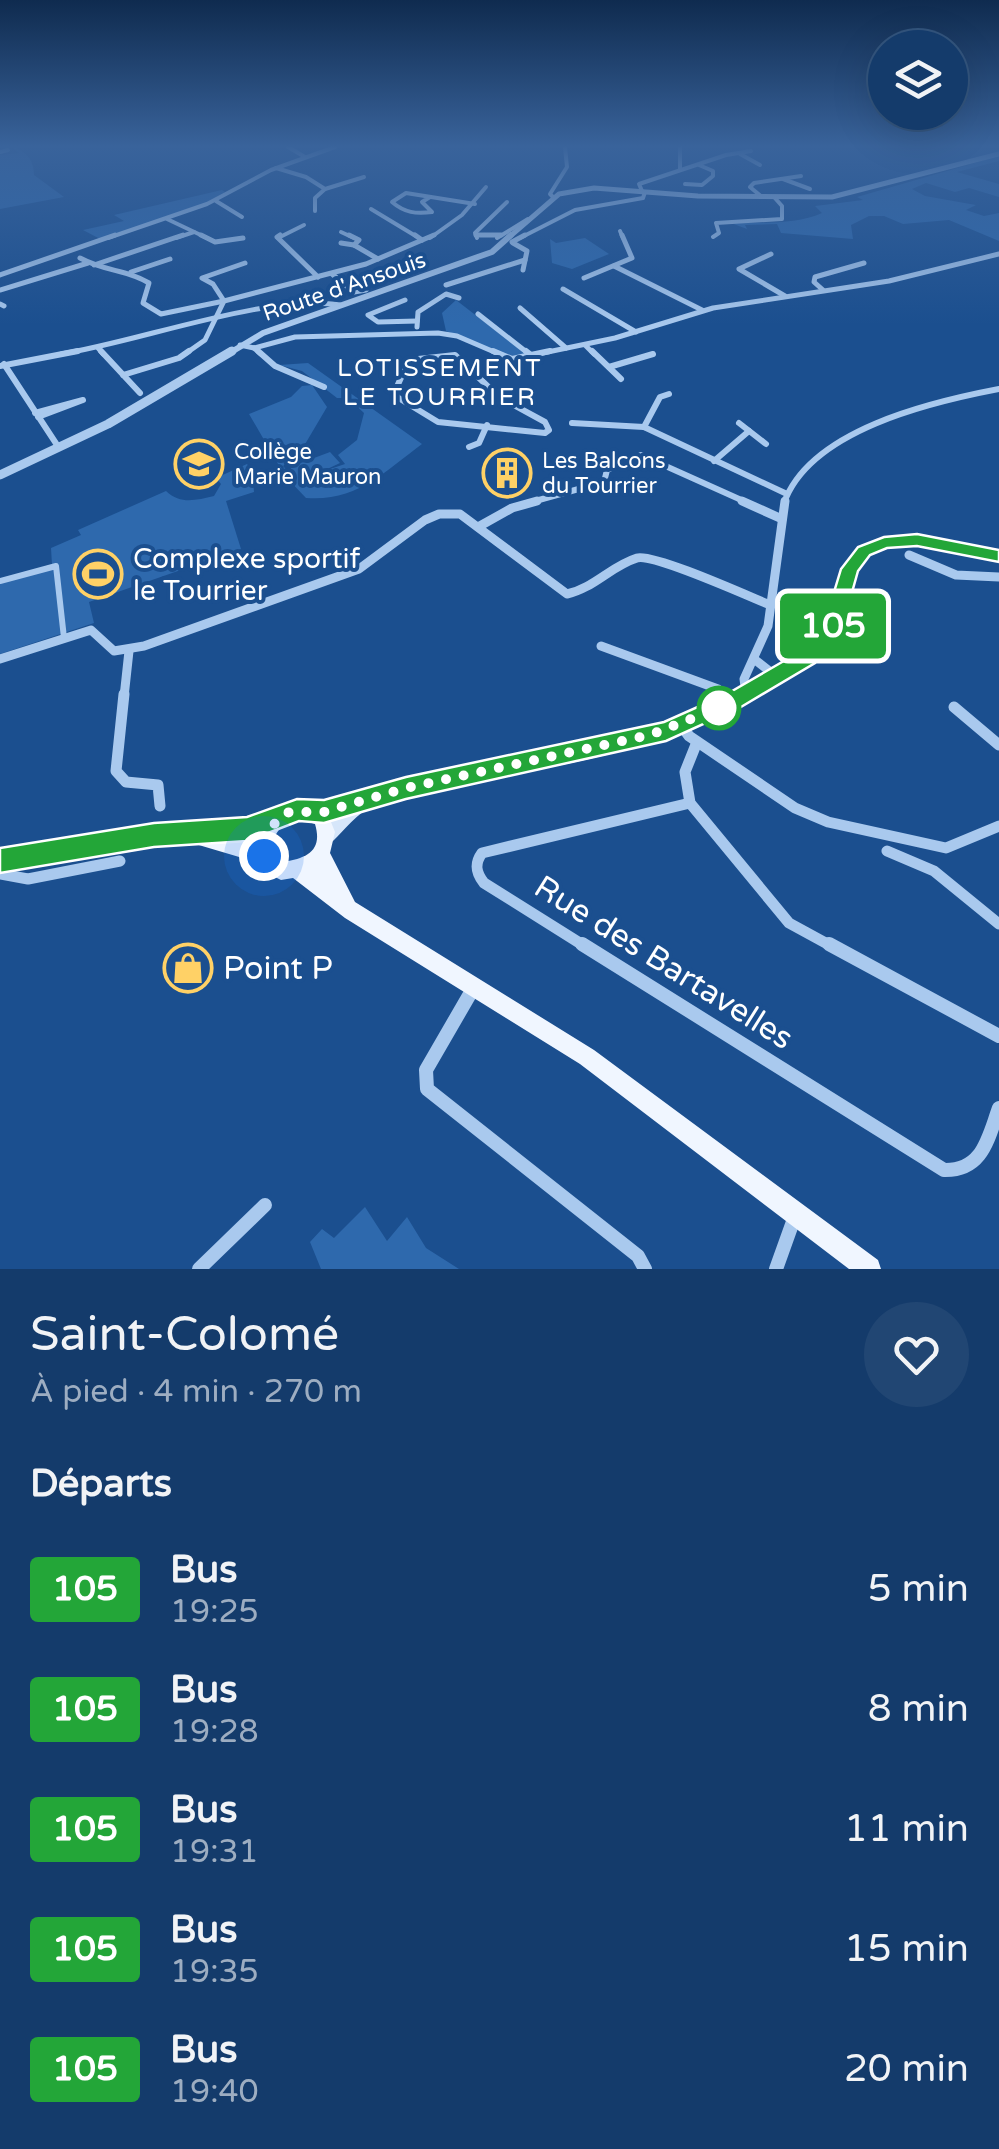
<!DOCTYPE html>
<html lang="fr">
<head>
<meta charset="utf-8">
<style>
  body { margin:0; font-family:"Varela Round",sans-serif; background:#214673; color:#f1f3f6; height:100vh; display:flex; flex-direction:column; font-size:38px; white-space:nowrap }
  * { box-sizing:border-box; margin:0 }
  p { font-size:32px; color:#9dadc1 }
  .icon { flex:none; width:55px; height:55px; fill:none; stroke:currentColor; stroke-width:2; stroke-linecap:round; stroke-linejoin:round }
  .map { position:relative; height:1269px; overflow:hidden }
  .sheet { display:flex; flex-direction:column; background:#143b6b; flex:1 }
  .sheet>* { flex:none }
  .badge { padding:0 20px; border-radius:8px; font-size:35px; line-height:65px }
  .fabs { position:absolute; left:868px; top:30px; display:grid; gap:20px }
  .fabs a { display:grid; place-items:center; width:100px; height:100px; border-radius:50%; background:#143b6b; box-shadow:0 10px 40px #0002,0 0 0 2px #33557e; font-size:50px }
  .you { position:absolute; width:50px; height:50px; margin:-25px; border:8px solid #fff; border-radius:50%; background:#1a73e8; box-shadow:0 0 0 15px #1a73e833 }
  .map>.badge { position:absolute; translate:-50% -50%; box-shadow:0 0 0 5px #fff }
  h2 { padding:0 30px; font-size:38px; line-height:90px }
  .round { display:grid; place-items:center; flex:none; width:105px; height:105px; border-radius:52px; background:#214673 }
  .headline { display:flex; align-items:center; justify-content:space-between; height:170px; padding:0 30px }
  h1 { font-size:48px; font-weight:600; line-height:75px }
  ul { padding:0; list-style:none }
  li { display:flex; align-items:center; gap:30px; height:120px; padding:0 30px }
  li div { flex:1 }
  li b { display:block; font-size:38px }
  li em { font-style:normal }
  li .badge { min-width:110px; font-weight:700; text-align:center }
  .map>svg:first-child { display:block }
</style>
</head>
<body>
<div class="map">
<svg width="999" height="1269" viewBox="0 0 999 1269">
  <rect width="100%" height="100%" fill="#1b4f8f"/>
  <!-- green -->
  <g fill="#2e69ad">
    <path d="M12,147c12,3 22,11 22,28l30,22 -64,12v-54l19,-2z"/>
    <path d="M999,156v5l-42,11 42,12v13l-30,-9 -14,4 -29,-9 -14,6 13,7 51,9 -10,5 18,6 15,-3v28l-50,-21 -46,4 -19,-8h-15l-18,9 2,14 -72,-6 -4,-9 -32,1 2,4 -16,-6c30,-1 65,2 91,-10l-7,-7 48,-6 -6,-3z"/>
    <path d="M222,190l3,2 -19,11 -104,37 -19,-10 41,-9 -10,-6z"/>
    <path d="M585,238l24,16 -37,15 -20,-6 -2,-24 6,4z"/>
    <path d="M456,300l70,54 -17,2 -63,-25 -4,-18z"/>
    <path d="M308,363l114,81c-38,28 -65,58 -116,54l-21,-22 -36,-62 42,-17 11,-11 10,-1 15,22 -26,44 -18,15 14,15 -7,-14 40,-15 10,11 -19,9 24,-8 -7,-9 19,-15 7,-27 -16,-15h-11l-35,-27 -23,-6z"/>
    <path d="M247,464l5,7 2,21 -28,9 15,48 -152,53 5,21 -94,31v-71l52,-18 -1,-17 30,-13 -3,-5 88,-39c15,14 30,9 48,5l7,-12 -5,-6z"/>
    <path d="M365,1207l22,34 20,-24 19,31 33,21h-138l-11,-27 12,-13 12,9z"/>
  </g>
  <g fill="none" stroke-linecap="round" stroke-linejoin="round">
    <!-- pedestrian -->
    <path stroke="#a9c9ee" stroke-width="6" d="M0,581l56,-15 8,72"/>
    <!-- minor-far5 -->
    <g stroke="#a9c9ee" stroke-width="4">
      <path d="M288,147l17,10"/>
      <path d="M680,147v22"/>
      <path d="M0,152l8,-2"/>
      <path d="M740,154l20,11"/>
      <path d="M276,168l30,9 19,12 39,-12"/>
      <path d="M783,179l27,10"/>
      <path d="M685,184l17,1 11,-9v-5l-14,-6"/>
      <path d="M642,191l-3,-7 87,-29 25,-4"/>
      <path d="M430,197l-8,5 10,10c-16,2 -27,1 -40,-10l14,-9 69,11"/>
      <path d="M553,197l-3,-3 17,-27 -2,-20"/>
      <path d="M762,197l-12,-10 4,-4 47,-7"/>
      <path d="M216,201l26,16"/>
      <path d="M371,209l48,29"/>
      <path d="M315,211v-13l10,-9"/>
      <path d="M167,219l40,19"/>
      <path d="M620,231l3,7"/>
      <path d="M341,232l13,6"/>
      <path d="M713,237l6,-4 -3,-10 66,-4v-13l-8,-9"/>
      <path d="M108,238l99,-34 64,-34 64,-23"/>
      <path d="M176,238l18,-6"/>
      <path d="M278,238l26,-13"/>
      <path d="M430,238l32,-23 24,-28"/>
      <path d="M477,238l-2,-5 32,-31"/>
      <path d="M497,238l31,-19"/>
      <path d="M520,238l55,-28 68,-12 2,-6"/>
    </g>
    <!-- minor-far4 -->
    <g stroke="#a9c9ee" stroke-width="5">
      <path d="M201,235l14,7 28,-4"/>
      <path d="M280,235l-3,2 41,40"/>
      <path d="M349,235l10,5 -5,5"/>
      <path d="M415,235l7,5"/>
      <path d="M476,235h25"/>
      <path d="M512,242l13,-7"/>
      <path d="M341,243l13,2 24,14"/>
      <path d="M513,243l14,8 -4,19"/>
      <path d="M771,254l-32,15 46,27"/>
      <path d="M80,258c26,14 46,11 69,25l-6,20 18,11 63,-13 -11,-17 -11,-6 43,-15"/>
      <path d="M94,265l89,-30"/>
      <path d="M614,266l88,44"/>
      <path d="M131,272l39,-13"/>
      <path d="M332,274l22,18 12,-2"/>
      <path d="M0,275l115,-40"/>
      <path d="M584,278l48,-20 -10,-23"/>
      <path d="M446,285l79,-25"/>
      <path d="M563,289l73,43"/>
      <path d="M0,290l88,-27"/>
      <path d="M823,290l-9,-8 1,-5 49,-14"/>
      <path d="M405,300l-37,15 10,7 39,-1"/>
      <path d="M0,304l4,2"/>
      <path d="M520,308l46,40"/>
      <path d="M478,314l51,40"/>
      <path d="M417,327l1,-15 28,-18 13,4"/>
      <path d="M240,345l14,3 41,-11 143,-4 19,3 42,18"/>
      <path d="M585,345l9,9"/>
      <path d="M98,348l5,6"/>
      <path d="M254,348l7,6"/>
      <path d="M61,354c77,-12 208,-61 279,-49"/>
      <path d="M185,354l20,-14 19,-39 142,-37 68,-29"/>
      <path d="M538,354l77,-16 98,-30 176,-27 110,-27"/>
    </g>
    <!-- minor-far3 -->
    <g stroke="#a9c9ee" stroke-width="6">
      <path d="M101,351l39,42"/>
      <path d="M258,351l17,15 49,21"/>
      <path d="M493,351l19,8 38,-8"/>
      <path d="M526,351l5,4"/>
      <path d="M592,351l29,28"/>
      <path d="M455,355l44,42 46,25 4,8 -4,3 -107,-11 -41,-25 -2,-6 14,-31z"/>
      <path d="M4,364l55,84"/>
      <path d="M0,366l78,-15"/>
      <path d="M609,367l44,-13"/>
      <path d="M123,375l56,-17 10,-7"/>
      <path d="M35,413l48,-13 -45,17"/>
      <path d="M572,423l72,4 143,67"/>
      <path d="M739,423l27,21"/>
      <path d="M644,427l16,-30 9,-3"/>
      <path d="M469,447l10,-4 8,-18"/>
      <path d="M714,461l35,-30"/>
      <path d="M528,503l76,-21 3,-12 34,-15 107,48"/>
      <path d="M784,503c26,-73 147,-101 215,-114"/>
    </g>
    <!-- minor-far2 -->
    <g stroke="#a9c9ee" stroke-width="9">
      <path d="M742,501l40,18"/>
      <path d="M478,527l34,-19 25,-7"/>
      <path d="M909,555l47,20 43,2"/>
      <path d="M601,646l117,43 10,8"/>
      <path d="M0,659l91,-29 23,21 30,-5 215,-77 66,-49 14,-6h21l107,80c27,-6 44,-28 70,-36 16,-5 111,38 133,47"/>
      <path d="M754,659l23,18"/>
      <path d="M746,694l-2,-15 24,-53 17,-125"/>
      <path d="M124,697l5,-46"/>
    </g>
    <!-- minor-far1 -->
    <g stroke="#a9c9ee" stroke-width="11">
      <path d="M124,694l-8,77 10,11 32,3 2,21"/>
      <path d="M725,694l9,7"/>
      <path d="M954,707l45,38"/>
      <path d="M681,725l8,11 106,72 33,14 118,26 53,-22"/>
      <path d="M697,742l-12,30 5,31 99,120 44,24"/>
      <path d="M887,851l47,20 65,53"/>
      <path d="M0,874l28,5 92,-18"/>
      <path d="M586,947l-102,-64c-8,-10 -10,-19 -2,-30l208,-50"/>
    </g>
    <!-- minor -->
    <g stroke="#a9c9ee" stroke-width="14">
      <path d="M582,944l362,226c39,1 44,-32 55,-62"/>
      <path d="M829,944l170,92"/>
      <path d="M474,987l-48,83 1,19 211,167 7,13"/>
      <path d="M199,1269l66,-64"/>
      <path d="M776,1269l19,-53"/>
    </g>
    <!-- tertiary-far2 -->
    <path stroke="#a9c9ee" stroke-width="5" d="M508,238l51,-44 35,-6 104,8 134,1 167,-43"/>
    <!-- tertiary-far1 -->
    <path stroke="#a9c9ee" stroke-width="6" d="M228,354l35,-21 229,-81 19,-17"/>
    <!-- tertiary -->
    <path stroke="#a9c9ee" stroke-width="9" d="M0,475l108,-51 124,-73"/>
    <!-- secondary -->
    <path fill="#d6e6fa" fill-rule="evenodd" d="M903,536l32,2 64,14v8c-38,-9 -117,-37 -141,9 -13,25 -16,54 -32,77 -21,29 -76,53 -109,70 -72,36 -155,49 -234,64 -36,7 -77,10 -111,26 -14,7 -28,24 -39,35l-6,3 -6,-3 -2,-5 2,-5 18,-16 -26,5 -5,-2 -3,-5 3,-5 5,-2c17,-4 35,-7 52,-11 15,-4 29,-11 43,-14 86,-21 176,-27 260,-56 38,-13 74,-35 109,-54 15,-8 30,-19 40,-33 34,-48 9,-91 86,-102z"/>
    <!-- primary -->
    <path fill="#f0f6ff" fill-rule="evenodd" d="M297,802l30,10 8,20 -5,21 25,49 239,148 284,210 3,9h-32l-269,-205 -235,-146 -52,-40 -12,2 -6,-3 -16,-14 -67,-20 -85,8 -107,19v-18l107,-19 140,-12 23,-6zM297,818l18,6c8,27 -8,34 -31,38l-12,-10c0,-18 9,-28 25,-34zM257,834l-2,11 -22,-6z"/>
  </g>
  <!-- sky -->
  <linearGradient id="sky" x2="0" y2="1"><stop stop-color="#0f2b4f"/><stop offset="0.45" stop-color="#39639b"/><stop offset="1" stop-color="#39639b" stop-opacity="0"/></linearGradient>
  <rect width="999" height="325" fill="url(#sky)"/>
  <!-- line -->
  <path fill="#23a638" stroke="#fff" stroke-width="2.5" d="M917,534l82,16v12l-82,-16 -30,2 -17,7 -12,16 -16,57 -27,35 -74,44 -75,34 -260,58 -82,24 -25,-2 -52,20 -93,6 -154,26v-25l154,-25 93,-6 50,-18 27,1 82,-23 258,-55 63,-28 74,-43 23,-26 17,-56 17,-22 26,-10z"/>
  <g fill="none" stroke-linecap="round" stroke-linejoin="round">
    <!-- walk -->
    <path stroke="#fff" stroke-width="10" stroke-dasharray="0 18" d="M264,856l3,-26 22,-18h35l82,-24 244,-53 69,-27"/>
  </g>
  <!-- icons -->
  <defs>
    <g id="school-ring" transform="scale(2.5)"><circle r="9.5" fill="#1b4f8f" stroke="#ffd166" stroke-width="1.5"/><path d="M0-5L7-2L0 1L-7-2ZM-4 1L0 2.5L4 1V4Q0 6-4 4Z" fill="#ffd166"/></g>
    <g id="building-ring" transform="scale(2.5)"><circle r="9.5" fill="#1b4f8f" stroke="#ffd166" stroke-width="1.5"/><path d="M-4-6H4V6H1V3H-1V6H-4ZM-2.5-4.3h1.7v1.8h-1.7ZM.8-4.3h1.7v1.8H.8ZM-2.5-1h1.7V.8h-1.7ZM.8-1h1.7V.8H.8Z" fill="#ffd166"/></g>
    <g id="stadium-ring" transform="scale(2.5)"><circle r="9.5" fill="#1b4f8f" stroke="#ffd166" stroke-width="1.5"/><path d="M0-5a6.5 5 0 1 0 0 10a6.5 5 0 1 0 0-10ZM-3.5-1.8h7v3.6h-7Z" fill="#ffd166"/></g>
    <g id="shop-ring" transform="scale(2.5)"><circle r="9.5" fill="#1b4f8f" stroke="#ffd166" stroke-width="1.5"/><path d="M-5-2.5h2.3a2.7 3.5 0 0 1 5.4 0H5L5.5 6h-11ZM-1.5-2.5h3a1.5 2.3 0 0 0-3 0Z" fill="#ffd166"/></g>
  </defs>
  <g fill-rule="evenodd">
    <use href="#school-ring" x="199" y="464"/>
    <use href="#building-ring" x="507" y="473"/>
    <use href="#stadium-ring" x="98" y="574"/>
    <use href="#shop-ring" x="188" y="968"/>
  </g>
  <!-- markers -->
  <circle fill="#fff" stroke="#23a638" stroke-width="5" cx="719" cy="708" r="20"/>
  <g text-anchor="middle" stroke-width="8" stroke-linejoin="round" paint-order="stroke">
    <!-- far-street labels -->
    <g font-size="22" fill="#fff" stroke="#1b4f8f">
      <text transform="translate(344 286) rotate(-19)" y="8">Route d'Ansouis</text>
    </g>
    <!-- far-poi labels -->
    <g font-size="22" fill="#fff" stroke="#1b4f8f" text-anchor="start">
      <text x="234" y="459">Collège<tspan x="234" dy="25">Marie Mauron</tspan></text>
      <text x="542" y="468">Les Balcons<tspan x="542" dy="25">du Tourrier</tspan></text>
    </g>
    <!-- far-neighbourhood labels -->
    <g font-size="25" letter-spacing="2.5" fill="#fff" stroke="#1b4f8f">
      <text x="440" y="376">LOTISSEMENT<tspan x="440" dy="29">LE TOURRIER</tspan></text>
    </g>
    <!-- poi labels -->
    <g font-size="28" fill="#fff" stroke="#1b4f8f" text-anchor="start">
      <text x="133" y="568">Complexe sportif<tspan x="133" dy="32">le Tourrier</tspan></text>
    </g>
    <!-- near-street labels -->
    <g font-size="32" fill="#fff" stroke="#1b4f8f">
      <text transform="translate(664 962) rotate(32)" y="11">Rue des Bartavelles</text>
    </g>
    <!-- near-poi labels -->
    <g font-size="32" fill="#fff" stroke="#1b4f8f" text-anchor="start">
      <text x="223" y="979">Point P</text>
    </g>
  </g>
</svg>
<div class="fabs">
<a><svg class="icon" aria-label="layers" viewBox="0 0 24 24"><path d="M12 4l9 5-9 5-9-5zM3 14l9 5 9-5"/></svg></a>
</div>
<div class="you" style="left:264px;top:856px"></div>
<b class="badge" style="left:833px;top:626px;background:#23a638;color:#fff">105</b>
</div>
<section class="sheet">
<div class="headline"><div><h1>Saint-Colomé</h1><p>À pied · 4 min · 270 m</p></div><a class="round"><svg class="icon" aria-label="heart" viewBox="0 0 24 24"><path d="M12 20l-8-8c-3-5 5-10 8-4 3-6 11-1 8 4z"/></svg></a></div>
<h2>Départs</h2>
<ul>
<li><span class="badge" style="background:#23a638;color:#fff">105</span><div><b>Bus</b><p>19:25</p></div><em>5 min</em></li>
<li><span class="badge" style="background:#23a638;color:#fff">105</span><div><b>Bus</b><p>19:28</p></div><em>8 min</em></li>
<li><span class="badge" style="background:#23a638;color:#fff">105</span><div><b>Bus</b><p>19:31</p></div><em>11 min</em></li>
<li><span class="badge" style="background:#23a638;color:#fff">105</span><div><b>Bus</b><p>19:35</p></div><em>15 min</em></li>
<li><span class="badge" style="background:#23a638;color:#fff">105</span><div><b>Bus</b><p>19:40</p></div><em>20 min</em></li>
</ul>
</section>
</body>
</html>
